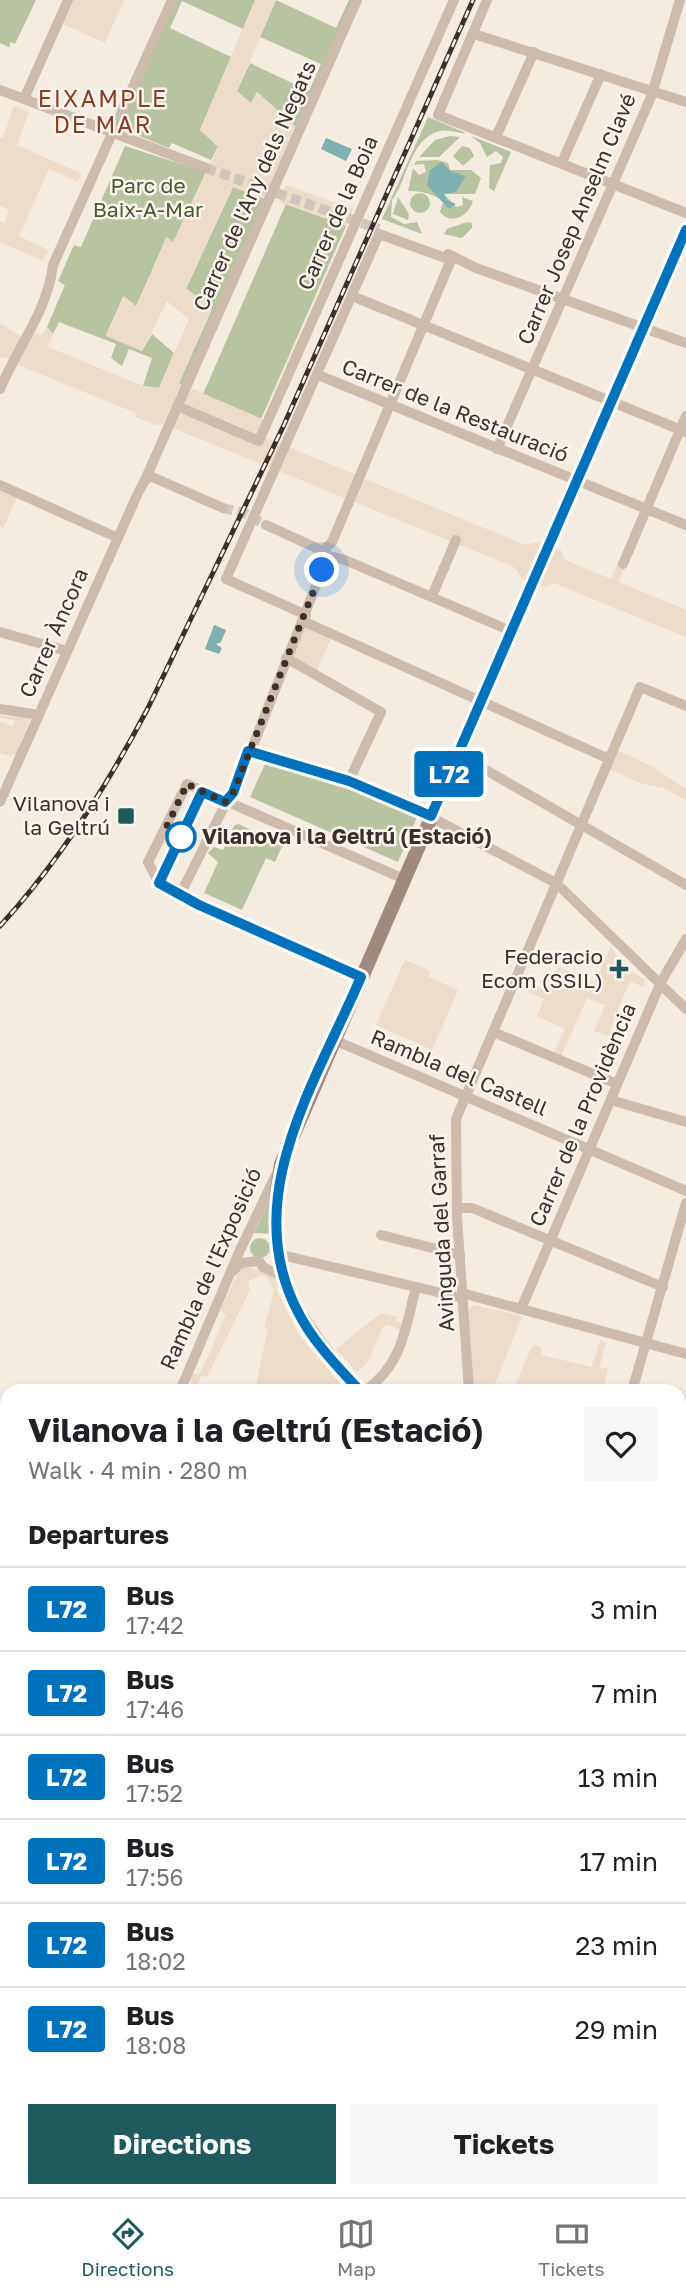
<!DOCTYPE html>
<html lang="en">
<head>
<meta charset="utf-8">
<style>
  body { margin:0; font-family:"Golos Text",sans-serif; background:#f6f6f6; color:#202124; height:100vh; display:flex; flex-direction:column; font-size:26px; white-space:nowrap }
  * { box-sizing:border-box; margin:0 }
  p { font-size:23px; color:#757577 }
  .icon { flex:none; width:38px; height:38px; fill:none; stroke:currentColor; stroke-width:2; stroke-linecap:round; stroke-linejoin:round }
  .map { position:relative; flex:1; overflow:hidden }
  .sheet { position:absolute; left:0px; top:1384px; width:686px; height:814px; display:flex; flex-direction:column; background:#fff; border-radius:21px 21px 0 0; box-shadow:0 4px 10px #0003 }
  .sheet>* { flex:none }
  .badge { padding:0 14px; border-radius:5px; font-size:24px; line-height:46px }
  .you { position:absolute; width:35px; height:35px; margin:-18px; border:5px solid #fff; border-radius:50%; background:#1a73e8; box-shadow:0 0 0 10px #1a73e833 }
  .map>.badge { position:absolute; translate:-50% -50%; box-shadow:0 0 0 4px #fff }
  h2 { padding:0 28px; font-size:26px; line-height:63px }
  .round { display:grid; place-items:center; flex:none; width:74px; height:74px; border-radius:0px; background:#f6f6f6 }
  .head { display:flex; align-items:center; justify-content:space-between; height:119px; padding:0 28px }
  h1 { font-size:33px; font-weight:700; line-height:52px }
  .button { display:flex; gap:14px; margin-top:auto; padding:14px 28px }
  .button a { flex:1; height:80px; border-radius:0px; background:#1f5a5e; color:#fff; font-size:28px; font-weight:700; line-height:80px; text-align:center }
  .button a+a { background:#f6f6f6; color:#202124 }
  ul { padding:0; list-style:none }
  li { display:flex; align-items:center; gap:21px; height:84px; padding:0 28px; border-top:2px solid #e0e0e0 }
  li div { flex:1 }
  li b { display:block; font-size:26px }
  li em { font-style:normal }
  li .badge { min-width:77px; font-weight:700; text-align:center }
  .tab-bar { display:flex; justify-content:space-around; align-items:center; height:98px; border-top:2px solid #e0e0e0; background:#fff; font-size:19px; color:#757577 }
  .tab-bar a { display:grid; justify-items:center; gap:4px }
  .tab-bar .active { color:#1f5a5e }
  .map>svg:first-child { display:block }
</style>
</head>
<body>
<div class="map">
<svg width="686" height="2197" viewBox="0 0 686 2197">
  <rect width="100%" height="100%" fill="#f4ebe1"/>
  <!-- green -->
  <g fill="#b8c4a0">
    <path d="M0,0h36l-21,44 -4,-2 -2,5 -9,-4z"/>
    <path d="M176,0h79l-12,29 -61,-28 -12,27 61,29 -31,73 18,16 -7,14 -39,-17 -3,5 -45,-18 -3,-6z"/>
    <path d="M276,0l60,28 13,-28h4l-175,396 -4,-2 38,-85 -26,-20 47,-102 31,11 32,-71 -39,-35 -6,12 -14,-13 13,-28 59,28 12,-27 -61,-27z"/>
    <path d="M428,117l38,16c-7,1 -17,-4 -26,-2 -31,8 -32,49 -48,69l-1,17 13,7 13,-2 5,12 -40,-15z"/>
    <path d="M450,136l10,1 -21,20h-20l16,-17z"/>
    <path d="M471,136l40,16 -17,39 -5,-3 1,-23 11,-2 2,-6 -7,-6 -9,6 -7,-14z"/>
    <path d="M125,146l81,26 -33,71 -7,-5 -30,69 -13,-10 -17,38 36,16 10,-17 22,19 -15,35 -16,-2 9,-28 -23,-9 -7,17 -11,-8 5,-14 -57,-22 -6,12 -6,-7 18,-42 -7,-4 16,-36 7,2z"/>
    <path d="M462,146l8,2 4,8 -11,10 -10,-10z"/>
    <path d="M437,160l11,3 2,7h21l10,8 -6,16h-31l12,13 7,-2 -1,-8 11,4c-4,15 -22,25 -33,11l3,-10c-8,-8 -22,-11 -35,-11l5,-23 6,7 7,-3 -2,-8 -10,1 2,-4z"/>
    <circle cx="420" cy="203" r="10"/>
    <path d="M398,197l11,17 -1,6 -15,-6z"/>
    <path d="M286,204l60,22 -85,193 -58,-25z"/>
    <path d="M467,222l5,1v5l-10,10 -18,-4 3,-5z"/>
    <path d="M266,762l81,25 70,30 -19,45 -148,-65z"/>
    <path d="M238,824l45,20 -8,18 -9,-4 -24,52 -38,-17 14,-31 -10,-9 6,-6 9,3 11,-24z"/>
    <path d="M272,1195l-1,39 -17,-1z"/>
    <circle cx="260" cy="1248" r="10"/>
    <path d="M0,1614l7,4v107l-7,2z"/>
    <path d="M679,1673l7,2v340l-7,-1z"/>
    <path d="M0,2133l7,7v51h4l-1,6h-10z"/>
    <path d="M96,2191h92l-4,6h-80z"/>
  </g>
  <!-- plaza -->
  <g fill="#ecdcc8">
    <path d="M72,0h52l-19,43 -44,-20z"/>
    <path d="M255,0h21l-39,91 14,12 6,-11 39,35 -32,72 -31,-12 -47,101 26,20 -33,75 88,38 -1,16 3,2 256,106 18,-4 18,9 4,10 46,19 7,-16 7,2 -6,17 67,28v27l-132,-54 -9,4 -22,-8 -9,-12 -351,-143 -7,1 -21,-8 1,-4 -118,-48 -6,-6 -12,-2v-34l22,14 4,-7 16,5 5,-8 6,7 -5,13 95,39 16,2 30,-69 -22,-18 -25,50 -36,-15 18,-40 12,10 31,-69 6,5 45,-95 -18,-17z"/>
    <path d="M14,106l15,6 -12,33 65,29 -4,8 -29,-13 -30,67 29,14 -5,11 -43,-19v-21l5,2 4,-13 -9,-5v-68l3,1z"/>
    <path d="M286,185l67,24 -7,17 -67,-24z"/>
    <path d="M0,487l17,11 -14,30 -3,-2z"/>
    <path d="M304,625l28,12 -16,35 -26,-14z"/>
    <path d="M0,715l30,4 -13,34 -6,3 -11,-3v-31l13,4 2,-6 -15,-2z"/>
    <path d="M617,750l36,17 33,22v11l-22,-12 -21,-4 -34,-15z"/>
    <path d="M611,946l11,20 24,14 -3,7 -13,-6 -21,50 6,3 -1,3 -20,-6 11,-26 -18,-7 -26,58 -7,-3 11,-24 -28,-13 7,-17 -24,-11 3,-8 25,11 10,-24 37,16z"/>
    <path d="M405,960l25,11 -2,6 30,13 -26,60 -56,-25z"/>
    <path d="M241,1266l30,7 8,8 2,4 -5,4 22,45 48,57h-91l13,-64 -4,2 10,-38 -6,-13 -7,-3 -13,6 2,9 -43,87 -6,-1 -5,11 -7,-5 4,-9 6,2 12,-25 15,-36 -6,-3z"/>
    <path d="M473,1305l49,11 -30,75h-19l-4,-81z"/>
    <path d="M381,1313l16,4 -1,4 6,2 -2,7 -12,-5 -5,2 -16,36 -10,9 -21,-23z"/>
    <path d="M600,1340l6,2 -7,27 9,-1 -6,23h-89l20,-47 9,4 -1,7 51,12z"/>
  </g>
  <!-- water -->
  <g fill="#7fb0b2">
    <path d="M326,138l26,11 -6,12 -25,-12z"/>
    <path d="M442,162l8,9 16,5 -10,16 -12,2 3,6 9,4 -7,5 -22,-24 3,-15z"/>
    <path d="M214,625l12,5 -5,12 -5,2 6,4 -3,6 -14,-5z"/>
  </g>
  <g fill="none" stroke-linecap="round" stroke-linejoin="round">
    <!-- stream -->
    <g stroke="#7fb0b2" stroke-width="2.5">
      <path d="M0,1727l7,19"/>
      <path d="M679,1997l7,1"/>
      <path d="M0,2178l5,-36"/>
    </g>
    <!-- street-tunnel -->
    <g stroke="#cfc6bd" stroke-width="10" stroke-dasharray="10 5" stroke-linecap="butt">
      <path d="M206,168l173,61"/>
      <path d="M223,508l21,5 22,12"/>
    </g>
    <!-- street -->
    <g stroke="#cdbbac" stroke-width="10">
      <path d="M487,0l-49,115 248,98"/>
      <path d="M474,34l212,68"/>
      <path d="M0,90l206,78"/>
      <path d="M24,99l44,-99"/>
      <path d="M496,137l38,-85"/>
      <path d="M562,162l39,-88"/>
      <path d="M448,254l28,14 210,75"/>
      <path d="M352,296l334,136"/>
      <path d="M318,375l368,150"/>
      <path d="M0,389c17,-41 48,-79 53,-124l119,-265"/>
      <path d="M177,406l82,35 195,-441"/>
      <path d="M497,449l154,-352 29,-97"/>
      <path d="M150,476l73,32"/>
      <path d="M145,480l212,-480"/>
      <path d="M0,485l118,53"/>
      <path d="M323,551l9,-9 119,-282 3,-3"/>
      <path d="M326,555l19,5 166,71"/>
      <path d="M623,564l63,-148"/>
      <path d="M432,596l24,-56"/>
      <path d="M306,615l-80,-36 153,-345 72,26"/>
      <path d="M303,621l306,138"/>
      <path d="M0,632l67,19"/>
      <path d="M286,658l95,54 -32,69"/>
      <path d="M0,709l39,6"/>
      <path d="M248,751l101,30 68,29 139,73 130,126"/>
      <path d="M458,754l228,131"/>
      <path d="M0,802l138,-309 7,-13 5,-3"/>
      <path d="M181,893l66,-132 79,-201 -3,-9 -57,-26"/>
      <path d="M361,977l-162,-72 -40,-22 -11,-21 39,-78 217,95"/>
      <path d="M493,1032l124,52"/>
      <path d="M334,1040l352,151"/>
      <path d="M611,1100l75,22"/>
      <path d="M458,1208h14l191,79"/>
      <path d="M381,1235l79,20"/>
      <path d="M278,1254l184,44"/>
      <path d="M233,1271l7,-8 19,-2 4,6 19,9"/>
      <path d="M462,1293l224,61"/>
      <path d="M521,1309l140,-327 25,-43"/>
      <path d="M180,1391l60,-141 35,-73"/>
      <path d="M365,1391c38,-27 40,-62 51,-104"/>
      <path d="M469,1391l-12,-174 -1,-98 184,-432 46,19"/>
      <path d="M632,1391l54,-188"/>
      <path d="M679,1478l7,-1"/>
      <path d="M679,1517l7,1"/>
      <path d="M0,1559l7,-16"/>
      <path d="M0,1603l7,3"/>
      <path d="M679,1632l7,-28"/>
      <path d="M0,1743l7,-3"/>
      <path d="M0,1805l7,-9"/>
      <path d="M0,1852l7,17"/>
      <path d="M679,2024l7,2"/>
      <path d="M0,2090l7,-10"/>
      <path d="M507,2191v6"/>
      <path d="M531,2191v6"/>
      <path d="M200,2197l4,-6"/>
    </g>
    <!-- secondary -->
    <g stroke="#a18a7d" stroke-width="14">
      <path d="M360,1391c-68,-75 -98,-122 -79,-227l405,-934"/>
      <path d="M0,2104l7,13"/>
      <path d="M0,2122l7,9"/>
      <path d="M77,2191l8,6"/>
      <path d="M516,2191l1,6"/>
      <path d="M16,2197l1,-6"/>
    </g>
    <!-- rail casing -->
    <g stroke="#3b302b" stroke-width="5">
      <path id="rail" d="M0,926c60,-65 107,-140 148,-218l135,-281 190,-427"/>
    </g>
    <!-- rail -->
    <use href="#rail" stroke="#fbf5ee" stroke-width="2.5" stroke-dasharray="8" stroke-linecap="butt"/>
  </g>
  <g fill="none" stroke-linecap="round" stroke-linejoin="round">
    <!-- line casing -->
    <g stroke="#fff" stroke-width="16">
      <path id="line" d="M360,1391c-22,-24 -47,-49 -62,-79 -60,-114 18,-230 63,-335l-162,-72 -40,-22 43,-91 23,10 8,-9 15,-42 101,30 82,35 255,-586"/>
    </g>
    <!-- line -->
    <use href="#line" stroke="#0072bc" stroke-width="10"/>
    <!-- walk -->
    <path stroke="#3b302b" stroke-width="7" stroke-dasharray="0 12.6" d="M181,837l-17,-5 23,-48 38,18 8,-9 89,-223"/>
  </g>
  <!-- markers -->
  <g fill="#1f5a5e" stroke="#fbf5ee" stroke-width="2.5">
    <rect x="117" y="807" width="18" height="18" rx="3.5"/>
    <path d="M615.5 958.5h7v7h7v7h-7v7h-7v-7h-7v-7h7z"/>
  </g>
  <circle fill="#fff" stroke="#0072bc" stroke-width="3.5" cx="181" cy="837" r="14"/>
  <g text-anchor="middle" stroke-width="5" stroke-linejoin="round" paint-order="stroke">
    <!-- park labels -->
    <g font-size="21" fill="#4a5a2e" stroke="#fbf5ee">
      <text x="148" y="193">Parc de<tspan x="148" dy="24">Baix-A-Mar</tspan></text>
    </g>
    <!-- street labels -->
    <g font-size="21" fill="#3b302b" stroke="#fbf5ee">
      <text transform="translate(255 186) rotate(-66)" y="7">Carrer de l'Any dels Negats</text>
      <text transform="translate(338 213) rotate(-66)" y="7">Carrer de la Boia</text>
      <text transform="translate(577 219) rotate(-67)" y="7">Carrer Josep Anselm Clavé</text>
      <text transform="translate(455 411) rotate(22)" y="7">Carrer de la Restauració</text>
      <text transform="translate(54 633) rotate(-66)" y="7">Carrer Àncora</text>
      <text transform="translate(459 1073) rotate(23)" y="7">Rambla del Castell</text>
      <text transform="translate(583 1115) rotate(-67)" y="7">Carrer de la Providència</text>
      <text transform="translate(442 1233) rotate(-93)" y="7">Avinguda del Garraf</text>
      <text transform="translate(211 1269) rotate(-66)" y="7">Rambla de l'Exposició</text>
    </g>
    <!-- poi labels -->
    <g font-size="21" fill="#3b302b" stroke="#fbf5ee" text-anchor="end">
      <text x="110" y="811">Vilanova i<tspan x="110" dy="24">la Geltrú</tspan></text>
      <text x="603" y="964">Federacio<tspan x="603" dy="24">Ecom (SSIL)</tspan></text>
    </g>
    <!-- stop labels -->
    <g font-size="21" font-weight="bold" fill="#3b302b" stroke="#fbf5ee" text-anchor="start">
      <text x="202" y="844">Vilanova i la Geltrú (Estació)</text>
    </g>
    <!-- neighbourhood labels -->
    <g font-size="23" letter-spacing="2" fill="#8c3b22" stroke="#fbf5ee">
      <text x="103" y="107">EIXAMPLE<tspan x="103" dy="26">DE MAR</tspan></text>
    </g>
  </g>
</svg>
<div class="you" style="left:322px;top:570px"></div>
<b class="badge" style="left:449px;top:774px;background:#0072bc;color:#fff">L72</b>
<section class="sheet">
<div class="head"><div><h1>Vilanova i la Geltrú (Estació)</h1><p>Walk · 4 min · 280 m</p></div><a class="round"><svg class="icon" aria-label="heart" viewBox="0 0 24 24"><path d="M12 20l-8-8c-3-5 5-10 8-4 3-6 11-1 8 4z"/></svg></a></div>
<h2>Departures</h2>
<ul>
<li><span class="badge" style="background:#0072bc;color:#fff">L72</span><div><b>Bus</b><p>17:42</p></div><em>3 min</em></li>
<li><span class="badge" style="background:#0072bc;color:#fff">L72</span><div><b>Bus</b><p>17:46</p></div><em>7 min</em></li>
<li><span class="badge" style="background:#0072bc;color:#fff">L72</span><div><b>Bus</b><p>17:52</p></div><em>13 min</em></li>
<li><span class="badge" style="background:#0072bc;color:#fff">L72</span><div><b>Bus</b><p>17:56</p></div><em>17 min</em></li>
<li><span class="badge" style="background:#0072bc;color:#fff">L72</span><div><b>Bus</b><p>18:02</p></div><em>23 min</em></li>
<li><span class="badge" style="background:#0072bc;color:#fff">L72</span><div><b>Bus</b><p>18:08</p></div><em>29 min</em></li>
</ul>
<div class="button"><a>Directions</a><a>Tickets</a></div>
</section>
</div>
<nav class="tab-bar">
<a class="active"><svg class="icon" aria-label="directions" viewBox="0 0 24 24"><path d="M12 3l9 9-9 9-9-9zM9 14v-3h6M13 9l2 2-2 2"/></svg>Directions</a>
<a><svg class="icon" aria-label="map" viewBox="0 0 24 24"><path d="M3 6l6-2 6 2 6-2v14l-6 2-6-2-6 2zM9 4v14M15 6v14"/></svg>Map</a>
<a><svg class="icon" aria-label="tickets" viewBox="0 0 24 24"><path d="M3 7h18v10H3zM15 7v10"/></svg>Tickets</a>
</nav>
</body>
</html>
